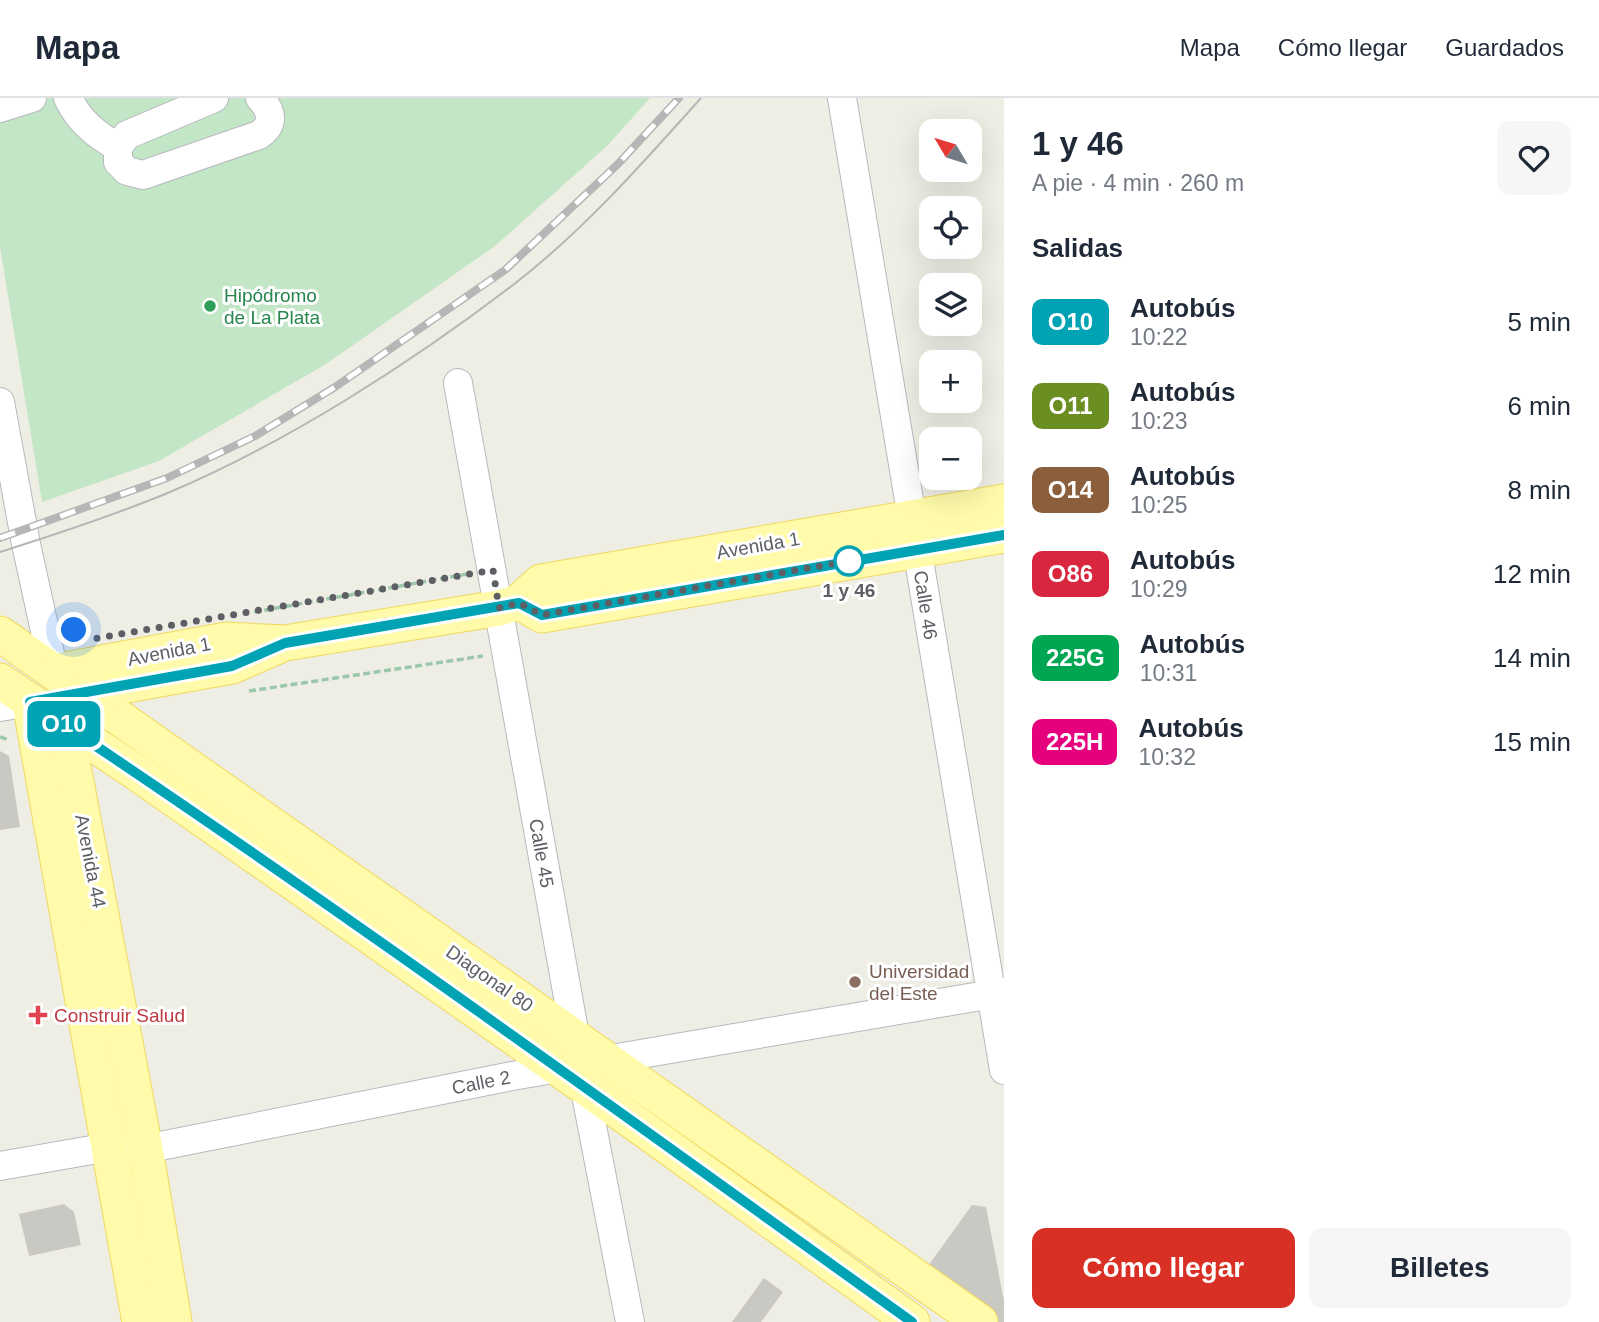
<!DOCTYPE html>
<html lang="es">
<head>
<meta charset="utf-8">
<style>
  body { margin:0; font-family:Arial,sans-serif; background:#f6f6f7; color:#1f2937; height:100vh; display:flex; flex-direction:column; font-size:26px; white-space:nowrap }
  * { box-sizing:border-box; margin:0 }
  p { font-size:23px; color:#747a83 }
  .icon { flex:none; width:38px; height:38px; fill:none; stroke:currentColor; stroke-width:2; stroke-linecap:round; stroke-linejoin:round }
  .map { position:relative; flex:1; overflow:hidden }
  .drawer { display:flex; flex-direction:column; background:#fff; width:595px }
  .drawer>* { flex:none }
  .badge { padding:0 14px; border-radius:10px; font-size:24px; line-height:46px }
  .needle { width:46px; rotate:308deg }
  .tools { position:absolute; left:919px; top:21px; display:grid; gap:14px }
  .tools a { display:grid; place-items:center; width:63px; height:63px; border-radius:14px; background:#fff; box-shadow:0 7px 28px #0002; font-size:35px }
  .you { position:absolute; width:35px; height:35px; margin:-18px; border:5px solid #fff; border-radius:50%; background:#1a73e8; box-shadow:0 0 0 10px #1a73e833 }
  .map>.badge { position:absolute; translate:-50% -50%; box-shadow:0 0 0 4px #fff }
  h2 { padding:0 28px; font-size:26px; line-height:63px }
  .round { display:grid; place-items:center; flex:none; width:74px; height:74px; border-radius:14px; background:#f6f6f7 }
  .overview { display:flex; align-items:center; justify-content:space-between; height:119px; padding:0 28px }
  h1 { font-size:33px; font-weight:800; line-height:52px }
  .primary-button { display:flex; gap:14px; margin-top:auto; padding:14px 28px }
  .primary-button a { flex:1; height:80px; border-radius:14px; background:#d93025; color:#fff; font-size:28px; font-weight:800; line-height:80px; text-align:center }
  .primary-button a+a { background:#f6f6f7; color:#1f2937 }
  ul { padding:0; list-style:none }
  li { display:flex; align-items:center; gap:21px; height:84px; padding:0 28px }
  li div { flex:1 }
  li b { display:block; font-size:26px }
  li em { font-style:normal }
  li .badge { min-width:77px; font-weight:700; text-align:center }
  header { display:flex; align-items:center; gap:42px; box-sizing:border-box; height:98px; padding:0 35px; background:#fff; border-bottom:2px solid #e0e1e3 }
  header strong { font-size:33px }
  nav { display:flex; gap:38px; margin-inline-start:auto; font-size:24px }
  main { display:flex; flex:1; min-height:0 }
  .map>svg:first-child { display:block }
</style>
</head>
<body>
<header>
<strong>Mapa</strong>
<nav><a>Mapa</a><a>Cómo llegar</a><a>Guardados</a></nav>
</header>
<main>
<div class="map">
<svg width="1004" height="1224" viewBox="0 0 1004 1224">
  <rect width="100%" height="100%" fill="#efeee5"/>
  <!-- green -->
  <path fill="#c2e6c6" d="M0,0h650l-42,47 -113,101 -169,118 -167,97 -117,41 -42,-255z"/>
  <!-- building -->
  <g fill="#cac8c2">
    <path d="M0,653l9,5 11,71 -20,3z"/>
    <path d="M64,1106l10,8 7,33 -52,11 -10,-42z"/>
    <path d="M972,1107l14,2 18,94v21h-13l-68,-49z"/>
    <path d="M764,1180l19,14 -22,30h-29z"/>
  </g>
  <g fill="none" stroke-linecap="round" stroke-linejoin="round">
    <!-- minor casing -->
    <g stroke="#b7b9bf" stroke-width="30">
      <g id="minor">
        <path d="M68,0c11,23 28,37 50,49"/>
        <path d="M214,0l-87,37 -9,12v15l9,9 16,4 116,-40c16,-11 13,-24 1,-37"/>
        <path d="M842,0l162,972"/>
        <path d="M0,10l32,-10"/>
        <path d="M458,285l122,681 50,258"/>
        <path d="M0,304l26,142 28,128"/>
        <path d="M0,609l30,-5"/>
        <path d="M0,1068l109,-19 36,2 367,-73 492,-84"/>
      </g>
    </g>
    <!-- major casing -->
    <g stroke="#f1d95c" stroke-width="37">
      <g id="major">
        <path d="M519,504l23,13 462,-80"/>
        <path d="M0,536l980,688"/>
        <path d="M54,574l172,-32 59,3 214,-35 20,-6 22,-20 463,-80"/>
        <path d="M0,583l137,92 448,314 327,235"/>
        <path d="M71,597l161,-29 46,-20"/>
        <path d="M30,604l110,620"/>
        <path d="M63,615l82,436 29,173"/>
      </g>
    </g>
    <!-- path -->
    <g stroke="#9bc7ac" stroke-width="3.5" stroke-dasharray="7 3.5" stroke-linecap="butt">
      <path d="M254,514l213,-38"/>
      <path d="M69,526l19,13"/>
      <path d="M249,593l234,-35"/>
      <path d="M0,639l9,3"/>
    </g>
    <!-- minor -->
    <use href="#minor" stroke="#fff" stroke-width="28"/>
    <!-- major -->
    <use href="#major" stroke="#fffbaa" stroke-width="35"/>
    <!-- tram -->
    <path stroke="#b5b6b6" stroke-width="2" d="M0,454c57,-18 115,-37 170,-60 118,-50 241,-129 343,-207 70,-54 129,-121 188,-187"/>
    <!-- rail casing -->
    <g stroke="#b5b6b6" stroke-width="8">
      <path id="rail" d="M0,440l167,-60 88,-42 80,-49 170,-117 113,-106 61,-66"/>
    </g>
    <!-- rail -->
    <use href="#rail" stroke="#fff" stroke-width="5" stroke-dasharray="16" stroke-linecap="butt"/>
  </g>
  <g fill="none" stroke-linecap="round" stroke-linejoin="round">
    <!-- line casing -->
    <g stroke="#fff" stroke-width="16">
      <path id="line" d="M912,1224c-292,-209 -583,-422 -882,-620l202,-36 53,-23 234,-40 23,12 462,-80"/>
    </g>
    <!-- line -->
    <use href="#line" stroke="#00a3b4" stroke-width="10"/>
    <!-- walk -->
    <path stroke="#5d5f65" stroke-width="7" stroke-dasharray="0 12.6" d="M74,532l18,9 401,-69 6,38 20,-5 23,12 307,-54"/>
  </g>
  <!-- markers -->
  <circle fill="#2e9e5b" stroke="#fff" stroke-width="2.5" cx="210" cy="208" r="7"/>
  <circle fill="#fff" stroke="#00a3b4" stroke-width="3.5" cx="849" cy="463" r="14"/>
  <circle fill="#8d6e63" stroke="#fff" stroke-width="2.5" cx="855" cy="884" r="7"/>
  <path fill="#e0444e" stroke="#fff" stroke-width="2.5" d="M34.5 906.5h7v7h7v7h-7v7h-7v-7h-7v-7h7z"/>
  <g text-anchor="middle" stroke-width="6" stroke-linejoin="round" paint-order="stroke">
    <!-- leisure labels -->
    <g font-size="19" fill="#27864d" stroke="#fff" text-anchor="start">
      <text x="224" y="204">Hipódromo<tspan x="224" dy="22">de La Plata</tspan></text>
    </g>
    <!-- street labels -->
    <g font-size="19" fill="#5d5f65" stroke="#fff">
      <text transform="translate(758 447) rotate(-10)" y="7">Avenida 1</text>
      <text transform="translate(926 507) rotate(81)" y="7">Calle 46</text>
      <text transform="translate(169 553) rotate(-11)" y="7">Avenida 1</text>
      <text transform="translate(542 755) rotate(80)" y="7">Calle 45</text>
      <text transform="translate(91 763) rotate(79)" y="7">Avenida 44</text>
      <text transform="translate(490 880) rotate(35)" y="7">Diagonal 80</text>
      <text transform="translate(481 984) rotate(-11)" y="7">Calle 2</text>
    </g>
    <!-- stop labels -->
    <g font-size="19" font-weight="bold" fill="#5d5f65" stroke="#fff">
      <text x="849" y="499">1 y 46</text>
    </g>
    <!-- education labels -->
    <g font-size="19" fill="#785e54" stroke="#fff" text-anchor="start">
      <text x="869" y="880">Universidad<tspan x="869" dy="22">del Este</tspan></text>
    </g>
    <!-- health labels -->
    <g font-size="19" fill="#be3a42" stroke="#fff" text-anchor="start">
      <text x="54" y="924">Construir Salud</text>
    </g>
  </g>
</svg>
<div class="tools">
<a><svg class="needle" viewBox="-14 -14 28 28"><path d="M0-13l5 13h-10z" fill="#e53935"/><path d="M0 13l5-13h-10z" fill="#747a83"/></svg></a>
<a><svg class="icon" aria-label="locate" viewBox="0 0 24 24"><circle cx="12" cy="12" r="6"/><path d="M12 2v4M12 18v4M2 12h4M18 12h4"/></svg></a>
<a><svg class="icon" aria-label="layers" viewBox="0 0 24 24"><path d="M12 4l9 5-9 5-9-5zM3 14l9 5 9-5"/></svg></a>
<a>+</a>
<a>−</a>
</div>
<div class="you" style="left:74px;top:532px"></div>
<b class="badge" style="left:64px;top:626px;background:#00a3b4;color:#fff">O10</b>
</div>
<section class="drawer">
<div class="overview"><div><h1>1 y 46</h1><p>A pie · 4 min · 260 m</p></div><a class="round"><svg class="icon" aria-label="heart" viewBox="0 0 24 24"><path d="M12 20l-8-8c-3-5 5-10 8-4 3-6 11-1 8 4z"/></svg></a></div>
<h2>Salidas</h2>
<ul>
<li><span class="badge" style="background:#00a3b4;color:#fff">O10</span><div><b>Autobús</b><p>10:22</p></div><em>5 min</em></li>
<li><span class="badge" style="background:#6b8e23;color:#fff">O11</span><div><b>Autobús</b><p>10:23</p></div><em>6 min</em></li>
<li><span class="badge" style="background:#8b5e3c;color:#fff">O14</span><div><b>Autobús</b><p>10:25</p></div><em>8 min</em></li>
<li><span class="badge" style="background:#d7263d;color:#fff">O86</span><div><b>Autobús</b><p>10:29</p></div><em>12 min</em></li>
<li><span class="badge" style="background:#00a651;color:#fff">225G</span><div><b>Autobús</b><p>10:31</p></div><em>14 min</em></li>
<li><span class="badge" style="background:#e6007e;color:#fff">225H</span><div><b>Autobús</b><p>10:32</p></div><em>15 min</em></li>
</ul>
<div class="primary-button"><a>Cómo llegar</a><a>Billetes</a></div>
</section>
</main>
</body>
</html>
